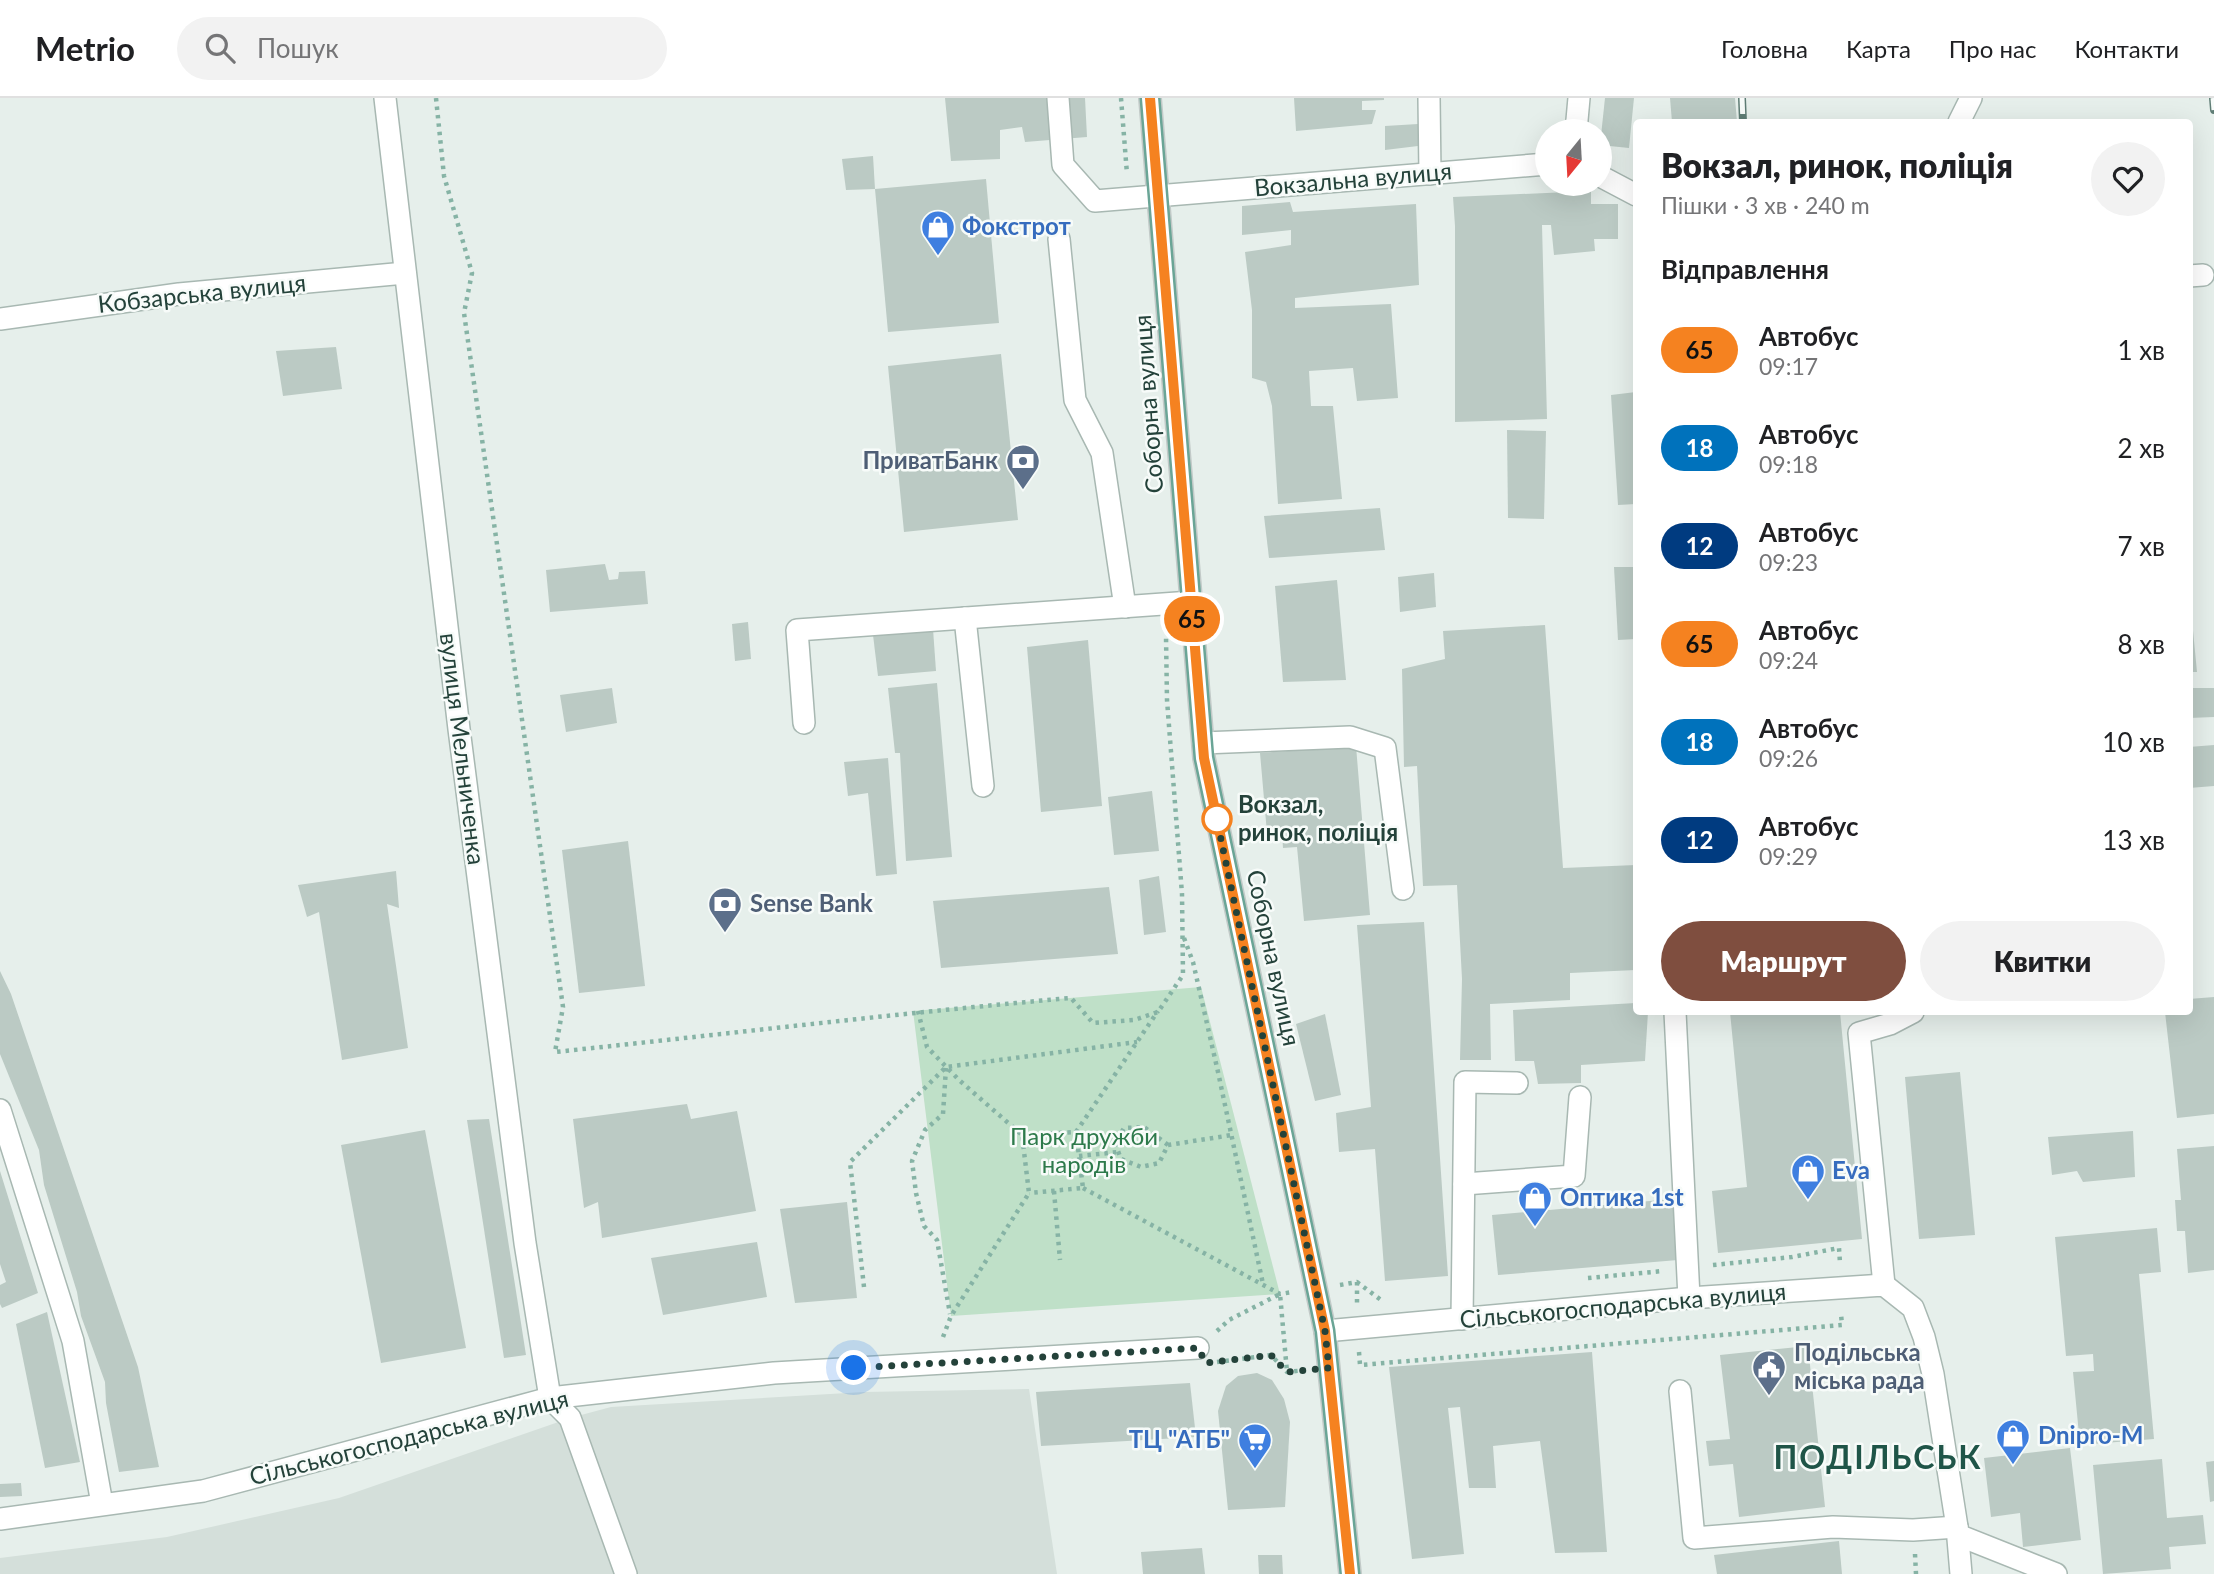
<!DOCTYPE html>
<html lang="uk">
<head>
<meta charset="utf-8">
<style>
  body { margin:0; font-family:Lato,sans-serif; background:#f2f2f2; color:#202124; height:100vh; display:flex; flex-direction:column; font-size:26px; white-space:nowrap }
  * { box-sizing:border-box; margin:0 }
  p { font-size:23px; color:#757577 }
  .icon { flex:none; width:38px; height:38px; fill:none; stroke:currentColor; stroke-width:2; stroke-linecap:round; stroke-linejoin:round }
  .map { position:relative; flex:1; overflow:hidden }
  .sheet { position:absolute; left:1633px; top:21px; width:560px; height:896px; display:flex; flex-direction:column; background:#fff; border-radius:7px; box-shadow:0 7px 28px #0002 }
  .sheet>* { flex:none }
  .badge { padding:0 14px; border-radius:23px; font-size:24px; line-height:46px }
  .needle { width:46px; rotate:198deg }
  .controls { position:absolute; left:1535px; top:21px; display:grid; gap:14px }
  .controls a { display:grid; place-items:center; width:77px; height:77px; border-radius:50%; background:#fff; box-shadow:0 7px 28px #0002; font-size:35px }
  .you { position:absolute; width:35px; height:35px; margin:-18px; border:5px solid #fff; border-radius:50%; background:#1a73e8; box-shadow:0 0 0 10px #1a73e833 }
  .map>.badge { position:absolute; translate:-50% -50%; box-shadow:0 0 0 4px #fff }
  h2 { padding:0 28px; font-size:26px; line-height:63px }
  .round { display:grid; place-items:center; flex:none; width:74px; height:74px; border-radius:37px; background:#f2f2f2 }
  .head { display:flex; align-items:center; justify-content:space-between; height:119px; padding:0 28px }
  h1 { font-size:33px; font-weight:800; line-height:52px }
  .action { display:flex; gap:14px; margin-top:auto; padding:14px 28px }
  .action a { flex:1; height:80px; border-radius:42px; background:#7f4e3f; color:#fff; font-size:28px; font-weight:800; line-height:80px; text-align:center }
  .action a+a { background:#f2f2f2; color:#202124 }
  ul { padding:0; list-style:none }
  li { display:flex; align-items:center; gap:21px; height:98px; padding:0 28px }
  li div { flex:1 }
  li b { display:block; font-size:26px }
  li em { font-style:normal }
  li .badge { min-width:77px; font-weight:700; text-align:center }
  header { display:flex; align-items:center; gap:42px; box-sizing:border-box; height:98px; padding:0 35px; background:#fff; border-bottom:2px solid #e0e0e0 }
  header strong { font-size:33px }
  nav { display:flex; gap:38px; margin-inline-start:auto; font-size:24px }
  .search { width:490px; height:63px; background:#f2f2f2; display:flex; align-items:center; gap:18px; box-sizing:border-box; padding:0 24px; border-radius:38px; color:#757577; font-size:26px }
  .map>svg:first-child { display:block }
</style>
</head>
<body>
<header>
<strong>Metrio</strong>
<div class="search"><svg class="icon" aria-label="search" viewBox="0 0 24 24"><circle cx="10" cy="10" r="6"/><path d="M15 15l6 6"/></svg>Пошук</div>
<nav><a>Головна</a><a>Карта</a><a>Про нас</a><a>Контакти</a></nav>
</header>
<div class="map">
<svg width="2214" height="1476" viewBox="0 0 2214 1476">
  <rect width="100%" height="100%" fill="#e6efeb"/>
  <!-- built -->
  <path fill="#d4dfda" d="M1029,1291l28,185h-1057v-16l167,-21 172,-39 231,-80 41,-11 253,-15z"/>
  <!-- green -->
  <path fill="#bfe0c8" d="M1201,889l79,307 -329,22 -38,-305z"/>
  <!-- building -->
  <g fill="#bbcac4">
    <path d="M945,0h140l2,39 -62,5 -3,-15 -22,3v29l-49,2z"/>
    <path d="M1294,0h90v2l-22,1v9h14l-4,14 -76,7z"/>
    <path d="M1605,0h29l-5,50 -29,-3z"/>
    <path d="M1670,0h65l2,24h-65z"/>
    <path d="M1418,26v22l-33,4v-24z"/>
    <path d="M873,58l2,33 -29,1 -4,-31z"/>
    <path d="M986,81l13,144 -111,9 -13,-143z"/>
    <path d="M1591,93v13h27v35h-24l1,12 -41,4 -3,-30h-9l5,194 -92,3v-196l-2,-29z"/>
    <path d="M1290,104l3,10 123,-8 3,81 -124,13v10l96,-4 7,94 -41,3 -4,-33 -44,3 2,35h22l9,93 -64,5 -6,-98 -6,-24 -14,-4v-68l-7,-58 46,-7v-15l-49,5v-29z"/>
    <path d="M336,249l6,42 -59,7 -7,-45z"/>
    <path d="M1001,256l17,166 -114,12 -16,-166z"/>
    <path d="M1636,294v112l-18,1 -7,-110z"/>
    <path d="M1507,332l39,1 -2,88 -36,-1z"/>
    <path d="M1380,410l5,42 -116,8 -5,-42z"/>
    <path d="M605,466l4,16 9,-1 1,-7 26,-1 3,33 -98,8 -4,-42z"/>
    <path d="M1614,469h22v72l-18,1z"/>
    <path d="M1434,475l2,34 -36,5 -2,-35z"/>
    <path d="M1337,482l9,100 -63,2 -8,-96z"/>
    <path d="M2189,512h2l6,62h-8z"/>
    <path d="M748,524l3,37 -16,2 -3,-37z"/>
    <path d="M1545,527l18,243 73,-3v105l-66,3v27l-80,4 1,56h-31l2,-81 -5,-94 -34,1 -6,-120 -13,1 -2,-98 43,-10 -2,-28z"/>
    <path d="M933,531l3,42 -58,5 -5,-41z"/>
    <path d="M1088,542l14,166 -61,6 -14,-165z"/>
    <path d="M937,585l15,174 -46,4 -6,-108h-5l-7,-65z"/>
    <path d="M612,590l5,35 -51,9 -6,-37z"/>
    <path d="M2189,590h25v29l-25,1z"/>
    <path d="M2214,647v41l-25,2v-41z"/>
    <path d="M1356,648l14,169 -66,6 -7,-74 -14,1 -1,-15h-15l-7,-80z"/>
    <path d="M888,660l9,116 -21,2 -8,-83 -20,3 -4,-34z"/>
    <path d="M1152,693l7,60 -45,4 -6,-58z"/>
    <path d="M628,743l17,145 -66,7 -17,-143z"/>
    <path d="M396,773l3,37 -12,-4 21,144 -66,12 -23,-148 -12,5 -9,-32z"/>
    <path d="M1159,778l7,56 -22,3 -5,-55z"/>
    <path d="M1109,789l9,67 -177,14 -8,-67z"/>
    <path d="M1424,824l24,354 -63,5 -10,-132 -36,3 -3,-39 35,-6 -14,-182z"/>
    <path d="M0,873l11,23 127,373 21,100 -40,5 -13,-69 -1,-21 -24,-66 -4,-24 -33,-107 -5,-35 -39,-96z"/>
    <path d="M2214,899v117l-37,4 -12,-106h24v-13z"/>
    <path d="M1636,905v9h12l-3,49 -64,4v18l-43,1 -4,-23h-19l-2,-51z"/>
    <path d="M1730,914h110l22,227 -144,14 -6,-62 35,-4z"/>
    <path d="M1325,916l16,81 -26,6 -19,-77z"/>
    <path d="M1960,974l15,163 -56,4 -14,-162z"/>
    <path d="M687,1006l4,15 46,-8 19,100 -154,27 -4,-36 -14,6 -11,-89z"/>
    <path d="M489,1021l37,236 -22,3 -37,-238z"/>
    <path d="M425,1032l41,218 -85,15 -40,-218z"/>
    <path d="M2133,1033l2,46 -52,5 -6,-11 -25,4 -4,-38z"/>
    <path d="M2214,1048v124l-26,3 -3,-42h-8l-2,-31h6l-4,-51z"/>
    <path d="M0,1073l38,122 -36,15 -2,-4v-19l6,-3 -6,-18z"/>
    <path d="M1672,1101l6,61 -180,15 -6,-60z"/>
    <path d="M847,1104l10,96 -62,5 -15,-94z"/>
    <path d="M2157,1130l4,44 -22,2 15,165 -74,6 -7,-73 21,-1 -1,-17 -27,2 -11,-119z"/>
    <path d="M757,1144l10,55 -104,18 -12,-57z"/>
    <path d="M47,1214l33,150 -35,6 -29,-144z"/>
    <path d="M1808,1248l17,161 -86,10 -6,-53 -24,2 -3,-25 24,-2 -10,-84z"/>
    <path d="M1592,1254l15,200 -52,1 -15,-112 -47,5 3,42h-27l-9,-81 -12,1 16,146 -52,5 -23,-192z"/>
    <path d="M1257,1275l15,7 12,19 6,23 -5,85 -57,3 -10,-99 8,-25 12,-10z"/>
    <path d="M1190,1285l6,54 -155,9 -5,-54z"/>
    <path d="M2070,1350l11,92 -58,7 -3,-34 -29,4 -7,-59z"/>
    <path d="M2162,1361l5,59 36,-3 3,29 -37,3 2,22 -68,5 -10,-109z"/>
    <path d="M2214,1363v40l-4,1 -4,-40z"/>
    <path d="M21,1385l1,13 -22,1v-13z"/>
    <path d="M1839,1443l3,33h-125l-3,-19z"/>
    <path d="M1202,1450l3,26h-62l-2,-22z"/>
    <path d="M1258,1457h24l1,19h-24z"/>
  </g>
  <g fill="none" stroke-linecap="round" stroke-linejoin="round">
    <!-- minor casing -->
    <g stroke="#a8b8b2" stroke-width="24">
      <g id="minor">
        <path d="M385,0l74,631 66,514 25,155 20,20 56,156"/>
        <path d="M1058,0l5,67 32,36 452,-37"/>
        <path d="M1429,0l1,76"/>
        <path d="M1959,24l12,-24"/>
        <path d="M1576,33l3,-33"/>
        <path d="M1600,78l36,19"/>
        <path d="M1059,141l16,161 27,53 23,154"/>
        <path d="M2189,178l14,-1"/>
        <path d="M0,221l179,-25 226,-21"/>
        <path d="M965,520l18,168"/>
        <path d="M804,625l-7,-93 394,-28"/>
        <path d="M1203,645l147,-6 35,11 18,141"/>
        <path d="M1675,914l14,286"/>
        <path d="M0,1012l73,231 29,163"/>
        <path d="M1464,1086l110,-8 6,-79"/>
        <path d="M1884,1187l-25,-252 31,-9 23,-12"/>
        <path d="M1462,1221l3,-237 52,1"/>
        <path d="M1325,1233l364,-33 195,-13 29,23 11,29 9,37 24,153 4,47"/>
        <path d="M1680,1293l14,147 139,-11 80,3 44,-3"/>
        <path d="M0,1421l203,-28 347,-93 224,-25 424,-25"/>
        <path d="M1958,1437l98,39"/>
      </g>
    </g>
    <!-- major casing -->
    <g stroke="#c2cac8" stroke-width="24">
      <path id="major" d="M1150,0l54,660 121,573 25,243"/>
    </g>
    <!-- path -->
    <g stroke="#86b3a5" stroke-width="4.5" stroke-dasharray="3.5 5" stroke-linecap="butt">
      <path d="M436,0l8,78 28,97 -8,40 99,694 -8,45c172,-18 344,-39 516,-54l22,25 41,-3 24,-8 25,-37 -1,-81 -15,-194 -1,-64"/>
      <path d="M1121,0l6,76"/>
      <path d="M1184,840l9,24 25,110 45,212"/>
      <path d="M918,913l9,36 32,33 63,55"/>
      <path d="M946,970l-3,46 -18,16 -13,31 4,32 8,33 13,14 13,74"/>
      <path d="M1076,1034l82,-121"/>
      <path d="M1168,1047l-24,-18 -20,1 -9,15 6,16 20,8 18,-4 9,-18 64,-10"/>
      <path d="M1079,1058l39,-4"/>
      <path d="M1083,1090l197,106 13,-2"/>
      <path d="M1054,1093l6,69"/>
      <path d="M1713,1167l79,-8 47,-9 1,15"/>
      <path d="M1588,1180l75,-7"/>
      <path d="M1357,1184v23"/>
      <path d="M1340,1187l17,-3 24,18"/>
      <path d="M864,1189l-14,-125 96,-95 191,-25"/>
      <path d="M1217,1233l12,-11 51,-26 7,78"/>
      <path d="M943,1239l8,-21 78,-123 -7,-58 54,-3 7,56 -54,5"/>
      <path d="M1359,1254l1,13 482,-40 -1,-11"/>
      <path d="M1217,1264l54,-7 16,17 19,-2"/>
      <path d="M1915,1456l1,20"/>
    </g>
    <!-- minor -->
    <use href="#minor" stroke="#fff" stroke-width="21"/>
    <!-- major -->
    <use href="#major" stroke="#6aa596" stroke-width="21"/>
    <!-- rail casing -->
    <g stroke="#5f7d75" stroke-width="8">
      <g id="rail">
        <path d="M1742,0l1,24"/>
        <path d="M2213,0l1,12"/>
      </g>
    </g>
    <!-- rail -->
    <use href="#rail" stroke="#f7fbf9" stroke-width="5" stroke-dasharray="16" stroke-linecap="butt"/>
  </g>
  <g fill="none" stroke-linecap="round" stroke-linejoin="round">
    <!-- line casing -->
    <g stroke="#fff" stroke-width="16">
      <path id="line" d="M1150,0l54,660 121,573 25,243"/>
    </g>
    <!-- line -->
    <use href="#line" stroke="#f58220" stroke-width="10"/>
    <!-- walk -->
    <path stroke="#24423a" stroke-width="7" stroke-dasharray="0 12.6" d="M854,1270l344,-20 8,15 65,-8 16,17 42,-4 -4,-37 -110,-520 2,8"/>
  </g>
  <!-- icons -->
  <defs>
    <g id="shop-pin" transform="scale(1.75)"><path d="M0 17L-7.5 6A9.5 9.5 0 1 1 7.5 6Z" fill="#3f7fe0" stroke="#f7fbf9"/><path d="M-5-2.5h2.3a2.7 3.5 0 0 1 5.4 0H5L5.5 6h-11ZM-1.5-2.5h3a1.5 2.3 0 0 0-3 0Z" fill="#fff"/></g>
    <g id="bank-pin" transform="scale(1.75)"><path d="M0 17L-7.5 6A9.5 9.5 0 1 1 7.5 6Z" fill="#5c6f8a" stroke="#f7fbf9"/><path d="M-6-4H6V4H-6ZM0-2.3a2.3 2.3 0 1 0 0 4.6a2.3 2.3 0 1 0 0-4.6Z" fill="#fff"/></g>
    <g id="civic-pin" transform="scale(1.75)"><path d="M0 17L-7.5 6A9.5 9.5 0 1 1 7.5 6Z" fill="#5c6f8a" stroke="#f7fbf9"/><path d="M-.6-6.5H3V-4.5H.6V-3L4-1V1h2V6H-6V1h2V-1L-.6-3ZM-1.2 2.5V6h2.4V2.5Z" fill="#fff"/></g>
    <g id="supermarket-pin" transform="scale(1.75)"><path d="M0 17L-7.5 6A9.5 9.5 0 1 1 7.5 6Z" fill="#3f7fe0" stroke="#f7fbf9"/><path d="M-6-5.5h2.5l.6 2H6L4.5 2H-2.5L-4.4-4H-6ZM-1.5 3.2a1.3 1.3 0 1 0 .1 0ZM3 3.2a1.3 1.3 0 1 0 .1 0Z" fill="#fff"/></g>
  </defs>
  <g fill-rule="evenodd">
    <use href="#shop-pin" x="938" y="129"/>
    <use href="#bank-pin" x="1023" y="363"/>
    <use href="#bank-pin" x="725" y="806"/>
    <use href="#shop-pin" x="1808" y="1073"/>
    <use href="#shop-pin" x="1535" y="1100"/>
    <use href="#civic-pin" x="1769" y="1269"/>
    <use href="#shop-pin" x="2013" y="1338"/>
    <use href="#supermarket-pin" x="1255" y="1342"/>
  </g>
  <!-- markers -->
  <circle fill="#fff" stroke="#f58220" stroke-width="3.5" cx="1217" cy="721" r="14"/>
  <g text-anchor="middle" stroke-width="5" stroke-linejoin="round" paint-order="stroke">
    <!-- street labels -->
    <g font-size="24" fill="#24423a" stroke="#f7fbf9">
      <text transform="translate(1353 82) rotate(-5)" y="8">Вокзальна вулиця</text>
      <text transform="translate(202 196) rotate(-6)" y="8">Кобзарська вулиця</text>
      <text transform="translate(1149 306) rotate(-94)" y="8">Соборна вулиця</text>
      <text transform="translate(462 651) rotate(83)" y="8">вулиця Мельниченка</text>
      <text transform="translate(1273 860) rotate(78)" y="8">Соборна вулиця</text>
      <text transform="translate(1623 1208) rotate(-5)" y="8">Сільськогосподарська вулиця</text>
      <text transform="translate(409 1340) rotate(-14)" y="8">Сільськогосподарська вулиця</text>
    </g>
    <!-- shop labels -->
    <g font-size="24" font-weight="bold" fill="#366cbe" stroke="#f7fbf9" text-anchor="start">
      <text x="962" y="137">Фокстрот</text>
      <text x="1832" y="1081">Eva</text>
      <text x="1560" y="1108">Оптика 1st</text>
      <text x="2038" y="1346">Dnipro-M</text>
      <text x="1230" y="1350" text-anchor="end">ТЦ "АТБ"</text>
    </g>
    <!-- service labels -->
    <g font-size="24" font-weight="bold" fill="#4e5e75" stroke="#f7fbf9" text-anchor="start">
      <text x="998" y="371" text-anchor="end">ПриватБанк</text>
      <text x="750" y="814">Sense Bank</text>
      <text x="1794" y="1263">Подільська<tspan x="1794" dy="28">міська рада</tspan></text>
    </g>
    <!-- stop labels -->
    <g font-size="24" font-weight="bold" fill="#24423a" stroke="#f7fbf9" text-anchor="start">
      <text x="1238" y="715">Вокзал,<tspan x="1238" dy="28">ринок, поліція</tspan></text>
    </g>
    <!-- park labels -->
    <g font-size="24" fill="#2d7a4b" stroke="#f7fbf9">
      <text x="1084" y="1047">Парк дружби<tspan x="1084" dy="28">народів</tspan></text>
    </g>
    <!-- district labels -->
    <g font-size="32" font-weight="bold" letter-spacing="2" fill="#1f5548" stroke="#f7fbf9">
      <text x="1878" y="1371">ПОДІЛЬСЬК</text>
    </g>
  </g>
</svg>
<div class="controls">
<a><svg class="needle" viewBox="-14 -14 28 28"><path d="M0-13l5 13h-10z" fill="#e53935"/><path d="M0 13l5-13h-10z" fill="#757577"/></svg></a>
</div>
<div class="you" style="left:854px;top:1270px"></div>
<b class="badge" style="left:1192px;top:521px;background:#f58220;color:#111">65</b>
<section class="sheet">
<div class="head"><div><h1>Вокзал, ринок, поліція</h1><p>Пішки · 3 хв · 240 m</p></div><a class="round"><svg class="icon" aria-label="heart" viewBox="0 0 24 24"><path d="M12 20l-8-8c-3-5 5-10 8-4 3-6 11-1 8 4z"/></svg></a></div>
<h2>Відправлення</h2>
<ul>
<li><span class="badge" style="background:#f58220;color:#111">65</span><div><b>Автобус</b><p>09:17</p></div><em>1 хв</em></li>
<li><span class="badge" style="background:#0072bc;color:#fff">18</span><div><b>Автобус</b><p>09:18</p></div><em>2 хв</em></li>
<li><span class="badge" style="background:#003b80;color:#fff">12</span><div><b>Автобус</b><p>09:23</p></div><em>7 хв</em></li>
<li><span class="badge" style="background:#f58220;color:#111">65</span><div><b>Автобус</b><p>09:24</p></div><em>8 хв</em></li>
<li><span class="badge" style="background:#0072bc;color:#fff">18</span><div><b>Автобус</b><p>09:26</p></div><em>10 хв</em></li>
<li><span class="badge" style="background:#003b80;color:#fff">12</span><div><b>Автобус</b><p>09:29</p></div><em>13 хв</em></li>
</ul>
<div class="action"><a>Маршрут</a><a>Квитки</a></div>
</section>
</div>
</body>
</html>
